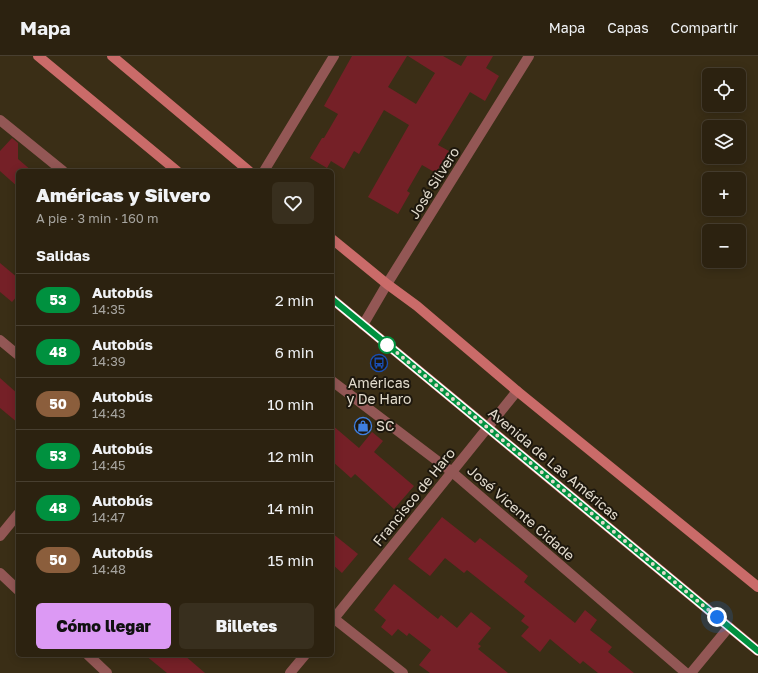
<!DOCTYPE html>
<html lang="es">
<head>
<meta charset="utf-8">
<style>
  body { margin:0; font-family:"Golos Text",sans-serif; background:#382f1e; color:#f1f3f6; height:100vh; display:flex; flex-direction:column; font-size:15px; white-space:nowrap }
  * { box-sizing:border-box; margin:0 }
  p { font-size:13px; color:#a6a49f }
  .icon { flex:none; width:22px; height:22px; fill:none; stroke:currentColor; stroke-width:2; stroke-linecap:round; stroke-linejoin:round }
  .map { position:relative; flex:1; overflow:hidden }
  .sheet { position:absolute; left:16px; top:113px; width:318px; height:488px; display:flex; flex-direction:column; background:#2c2210; border-radius:6px; box-shadow:0 2px 10px #0003,0 0 0 1px #483f30 }
  .sheet>* { flex:none }
  .badge { padding:0 8px; border-radius:13px; font-size:14px; line-height:26px }
  .tools { position:absolute; left:702px; top:12px; display:grid; gap:8px }
  .tools a { display:grid; place-items:center; width:44px; height:44px; border-radius:6px; background:#2c2210; box-shadow:0 2px 10px #0003,0 0 0 1px #483f30; font-size:20px }
  .you { position:absolute; width:20px; height:20px; margin:-10px; border:3px solid #fff; border-radius:50%; background:#1a73e8; box-shadow:0 0 0 6px #1a73e833 }
  .map>.badge { position:absolute; translate:-50% -50%; box-shadow:0 0 0 2px #fff }
  h2 { padding:0 20px; font-size:15px; line-height:36px }
  .round { display:grid; place-items:center; flex:none; width:42px; height:42px; border-radius:6px; background:#382f1e }
  .head { display:flex; align-items:center; justify-content:space-between; height:68px; padding:0 20px }
  h1 { font-size:19px; font-weight:800; line-height:30px }
  .action { display:flex; gap:8px; margin-top:auto; padding:8px 20px }
  .action a { flex:1; height:46px; border-radius:6px; background:#dc99f4; color:#111; font-size:16px; font-weight:800; line-height:46px; text-align:center }
  .action a+a { background:#382f1e; color:#f1f3f6 }
  ul { padding:0; list-style:none }
  li { display:flex; align-items:center; gap:12px; height:52px; padding:0 20px; border-top:1px solid #483f30 }
  li div { flex:1 }
  li b { display:block; font-size:15px }
  li em { font-style:normal }
  li .badge { min-width:44px; font-weight:700; text-align:center }
  header { display:flex; align-items:center; gap:24px; box-sizing:border-box; height:56px; padding:0 20px; background:#2c2210; border-bottom:1px solid #483f30 }
  header strong { font-size:19px }
  nav { display:flex; gap:22px; margin-inline-start:auto; font-size:14px }
  .map>svg:first-child { display:block }
</style>
</head>
<body>
<header>
<strong>Mapa</strong>
<nav><a>Mapa</a><a>Capas</a><a>Compartir</a></nav>
</header>
<div class="map">
<svg width="758" height="617" viewBox="0 0 758 617">
  <rect width="100%" height="100%" fill="#3a2e16"/>
  <!-- building -->
  <g fill="#752027">
    <path d="M352,0h55l-19,31 28,17 19,-31 -27,-17h35l18,10 6,-10h26l-7,12 13,8 -14,25 -15,-9 -32,53 11,6 -13,22 -14,-8 -15,26 3,2 -12,21 -30,-17 41,-72 -25,-15 -25,44 -5,-3 -10,18 -13,-8 -4,7 -17,-10 12,-20h2l14,-24 -14,-8z"/>
    <path d="M12,82l6,5v16l14,12h-14v16l-18,-16v-20z"/>
    <path d="M0,207l18,15v17l-6,7 -12,-10z"/>
    <path d="M0,322l18,16v29l-18,-15z"/>
    <path d="M332,369l27,23 13,-16 11,9 -9,11 40,34 -20,23 -39,-35 -4,4 -19,-17z"/>
    <path d="M442,461l33,26 5,-5 37,29 11,9 -4,6 51,41 10,-13 12,10 -7,10 22,17 -4,5 26,21h-36l-15,-12 -3,3 -30,-25 -10,13 -19,-16 8,-9 -8,-6 4,-5 -58,-46 -3,3 -19,-15 -15,18 -22,-17z"/>
    <path d="M332,477l26,21 -16,19 -10,-9z"/>
    <path d="M394,528l44,35 3,-4 16,13 14,-16 20,16 -13,16 3,2 -3,3 30,24h-78l-11,-8 12,-15 -22,-17 -2,3 -9,-7 -6,7 -11,-9 5,-7 -12,-10z"/>
    <path d="M145,599h39l21,18h-38z"/>
  </g>
  <g fill="none" stroke-linecap="round" stroke-linejoin="round">
    <!-- minor -->
    <g stroke="#935755" stroke-width="10">
      <path d="M0,64l63,51"/>
      <path d="M264,115l70,-115"/>
      <path d="M363,269l24,-41 142,-228"/>
      <path d="M0,284l18,15"/>
      <path d="M332,325l120,91 234,201"/>
      <path d="M0,480l18,-22"/>
      <path d="M0,517l18,17"/>
      <path d="M332,561l71,56"/>
      <path d="M332,565l185,-230"/>
      <path d="M88,599l19,18"/>
      <path d="M290,617l15,-18"/>
      <path d="M691,617l38,-46"/>
    </g>
    <!-- secondary -->
    <g stroke="#ca6b69" stroke-width="10">
      <path d="M38,0l139,115"/>
      <path d="M112,0l137,115"/>
      <path d="M332,183l55,45 30,22 100,85 241,196"/>
      <path d="M332,243l426,352"/>
    </g>
  </g>
  <g fill="none" stroke-linecap="round" stroke-linejoin="round">
    <!-- line casing -->
    <g stroke="#fff" stroke-width="9">
      <path id="line" d="M332,243l426,352"/>
    </g>
    <!-- line -->
    <use href="#line" stroke="#00913f" stroke-width="6"/>
    <!-- walk -->
    <path stroke="#e3dcce" stroke-width="4" stroke-dasharray="0 7.2" d="M387,289l-3,-3 333,275"/>
  </g>
  <!-- icons -->
  <defs>
    <g id="bus-ring" transform="scale(0.9)"><circle r="9.5" fill="#1d170d" stroke="#1a4fb4" stroke-width="1.5"/><path d="M-5-6H5V4H4V6H2V4H-2V6H-4V4H-5ZM-3.5-4V0h7V-4ZM-3.5 1.2v1.5H-2V1.2ZM2 1.2v1.5H3.5V1.2Z" fill="#1a4fb4"/></g>
    <g id="shop-ring" transform="scale(0.9)"><circle r="9.5" fill="#1d170d" stroke="#3f7fe0" stroke-width="1.5"/><path d="M-5-2.5h2.3a2.7 3.5 0 0 1 5.4 0H5L5.5 6h-11ZM-1.5-2.5h3a1.5 2.3 0 0 0-3 0Z" fill="#3f7fe0"/></g>
  </defs>
  <g fill-rule="evenodd">
    <use href="#bus-ring" x="379" y="307"/>
    <use href="#shop-ring" x="363" y="370"/>
  </g>
  <!-- markers -->
  <circle fill="#fff" stroke="#00913f" stroke-width="2" cx="387" cy="289" r="8"/>
  <g text-anchor="middle" stroke-width="4" stroke-linejoin="round" paint-order="stroke">
    <!-- street labels -->
    <g font-size="14" fill="#e3dcce" stroke="#1d170d">
      <text transform="translate(434 127) rotate(-58)" y="5">José Silvero</text>
      <text transform="translate(554 408) rotate(40)" y="5">Avenida de Las Américas</text>
      <text transform="translate(414 441) rotate(-51)" y="5">Francisco de Haro</text>
      <text transform="translate(521 457) rotate(41)" y="5">José Vicente Cidade</text>
    </g>
    <!-- poi labels -->
    <g font-size="14" fill="#e3dcce" stroke="#1d170d">
      <text x="379" y="332">Américas<tspan x="379" dy="16">y De Haro</tspan></text>
      <text x="376" y="375" text-anchor="start">SC</text>
    </g>
  </g>
</svg>
<div class="tools">
<a><svg class="icon" aria-label="locate" viewBox="0 0 24 24"><circle cx="12" cy="12" r="6"/><path d="M12 2v4M12 18v4M2 12h4M18 12h4"/></svg></a>
<a><svg class="icon" aria-label="layers" viewBox="0 0 24 24"><path d="M12 4l9 5-9 5-9-5zM3 14l9 5 9-5"/></svg></a>
<a>+</a>
<a>−</a>
</div>
<div class="you" style="left:717px;top:561px"></div>
<section class="sheet">
<div class="head"><div><h1>Américas y Silvero</h1><p>A pie · 3 min · 160 m</p></div><a class="round"><svg class="icon" aria-label="heart" viewBox="0 0 24 24"><path d="M12 20l-8-8c-3-5 5-10 8-4 3-6 11-1 8 4z"/></svg></a></div>
<h2>Salidas</h2>
<ul>
<li><span class="badge" style="background:#00913f;color:#fff">53</span><div><b>Autobús</b><p>14:35</p></div><em>2 min</em></li>
<li><span class="badge" style="background:#00913f;color:#fff">48</span><div><b>Autobús</b><p>14:39</p></div><em>6 min</em></li>
<li><span class="badge" style="background:#8b5e3c;color:#fff">50</span><div><b>Autobús</b><p>14:43</p></div><em>10 min</em></li>
<li><span class="badge" style="background:#00913f;color:#fff">53</span><div><b>Autobús</b><p>14:45</p></div><em>12 min</em></li>
<li><span class="badge" style="background:#00913f;color:#fff">48</span><div><b>Autobús</b><p>14:47</p></div><em>14 min</em></li>
<li><span class="badge" style="background:#8b5e3c;color:#fff">50</span><div><b>Autobús</b><p>14:48</p></div><em>15 min</em></li>
</ul>
<div class="action"><a>Cómo llegar</a><a>Billetes</a></div>
</section>
</div>
</body>
</html>
